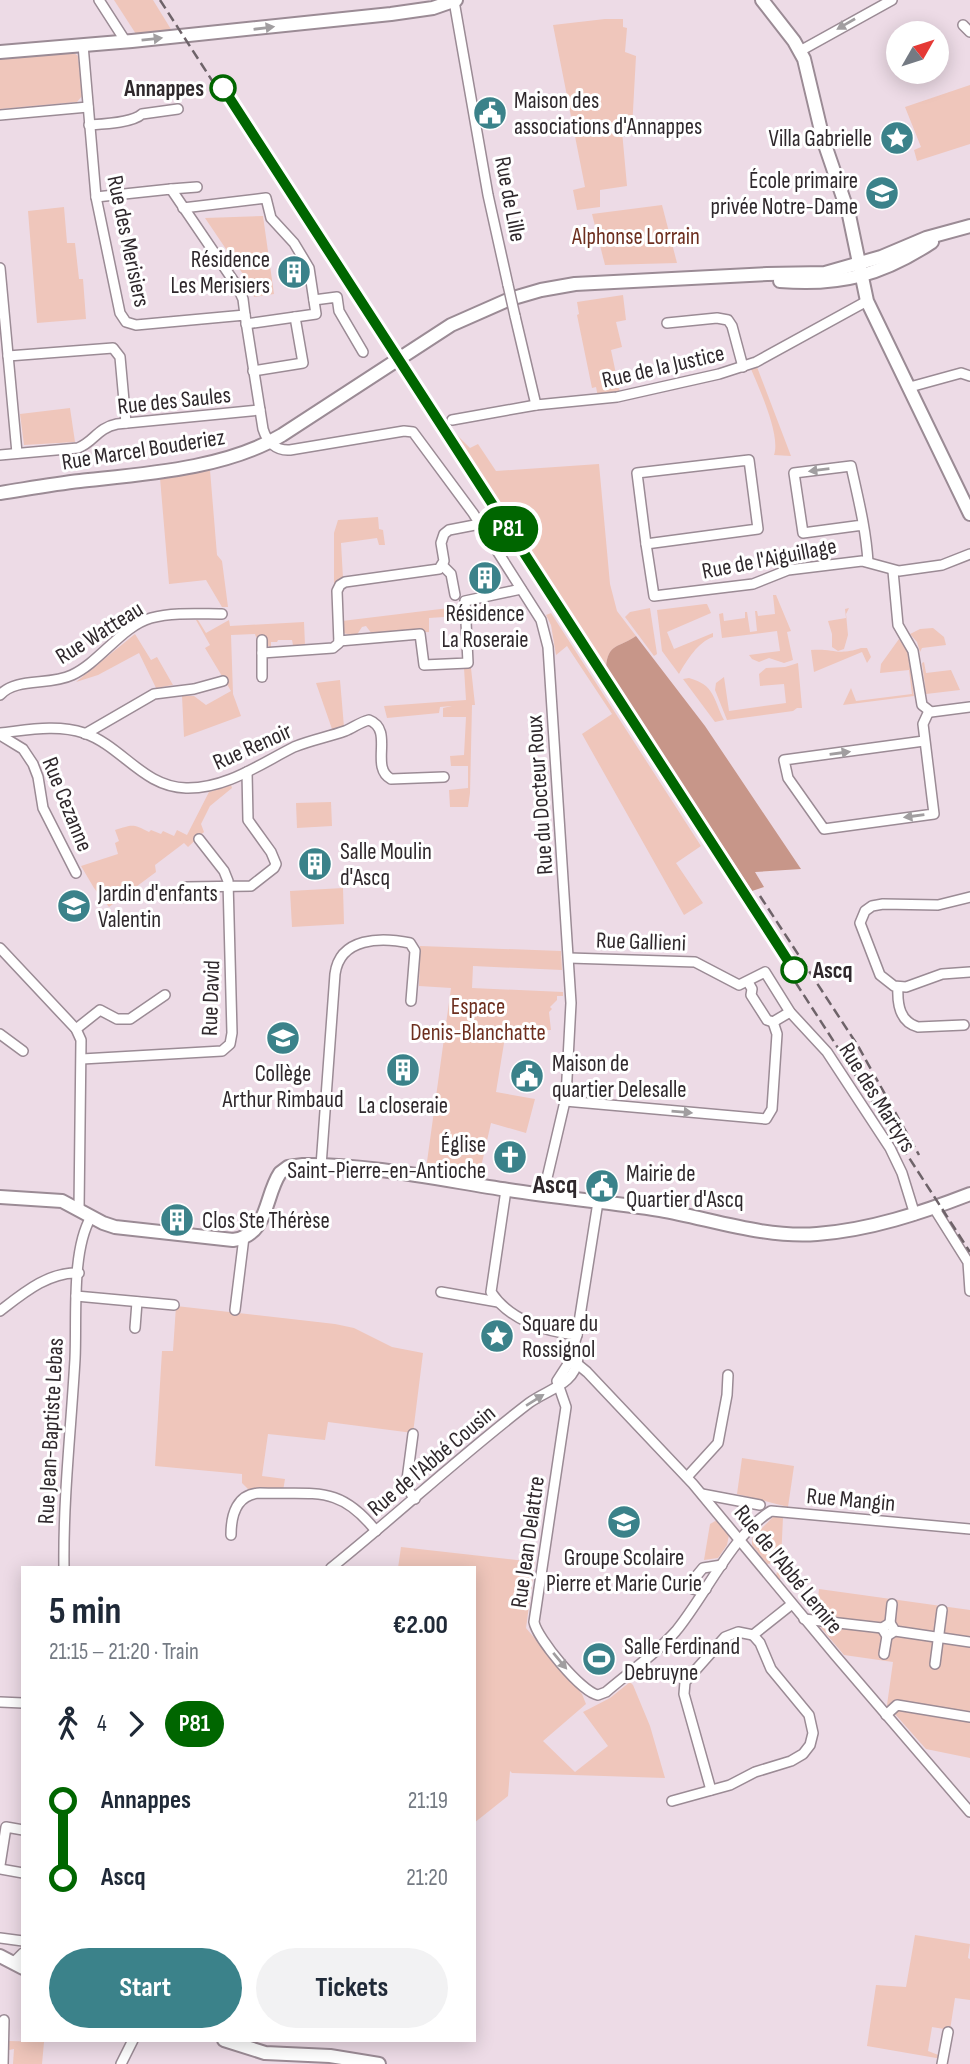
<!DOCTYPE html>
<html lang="en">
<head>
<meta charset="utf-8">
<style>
  body { margin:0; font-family:"Sofia Sans Condensed",sans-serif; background:#f2f2f3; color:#1f2937; height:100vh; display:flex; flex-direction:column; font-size:26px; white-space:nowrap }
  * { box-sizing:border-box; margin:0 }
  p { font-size:23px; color:#747a83 }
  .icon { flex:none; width:38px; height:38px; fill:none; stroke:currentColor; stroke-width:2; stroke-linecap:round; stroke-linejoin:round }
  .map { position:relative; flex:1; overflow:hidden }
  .side { position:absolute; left:21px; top:1566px; width:455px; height:476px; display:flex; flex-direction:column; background:#fff; border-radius:0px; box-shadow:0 4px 18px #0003 }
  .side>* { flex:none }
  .badge { padding:0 14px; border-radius:23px; font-size:24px; line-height:46px }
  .needle { width:46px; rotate:51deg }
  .buttons { position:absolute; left:886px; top:21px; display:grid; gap:14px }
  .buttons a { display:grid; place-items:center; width:63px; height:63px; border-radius:50%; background:#fff; box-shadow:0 4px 18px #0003; font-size:35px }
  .map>.badge { position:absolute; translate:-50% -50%; box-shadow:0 0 0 4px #fff }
  .legs { display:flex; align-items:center; gap:10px; height:77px; padding:0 28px; font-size:23px }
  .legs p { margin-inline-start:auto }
  .headline { display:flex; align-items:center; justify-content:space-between; height:119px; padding:0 28px }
  h1 { font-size:38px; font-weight:700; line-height:52px }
  .primary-button { display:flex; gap:14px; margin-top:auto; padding:14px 28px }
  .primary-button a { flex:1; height:80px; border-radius:42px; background:#3b828a; color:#fff; font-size:28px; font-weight:700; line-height:80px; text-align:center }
  .primary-button a+a { background:#f2f2f3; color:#1f2937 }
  ul { padding:0 28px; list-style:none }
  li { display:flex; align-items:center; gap:24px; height:77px; font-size:26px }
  li i { display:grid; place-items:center; width:10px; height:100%; margin:0 9px; background:currentColor }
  li i::after { content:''; width:18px; height:18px; margin:-9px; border:5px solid; border-radius:50%; background:#fff }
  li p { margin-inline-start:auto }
  li:first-child i { background:linear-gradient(#0000 50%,currentColor 0) }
  li:last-child i { background:linear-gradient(currentColor 50%,#0000 0) }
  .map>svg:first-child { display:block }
</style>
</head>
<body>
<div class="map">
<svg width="970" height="2064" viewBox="0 0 970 2064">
  <rect width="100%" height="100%" fill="#eddbe6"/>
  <!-- green -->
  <g fill="#efc6bb">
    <path d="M114,0h39l19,31 -36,3z"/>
    <path d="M605,19h18v8l4,1 -2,24 11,4 -4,73 -10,2 5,55 -27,4v17l-23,3 -4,-20 12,-3 -32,-162z"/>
    <path d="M74,53l4,3 4,40 -5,6 -77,7v-50z"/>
    <path d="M970,85v59l-53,17 -3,-11 7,-3 -16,-40z"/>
    <path d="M662,205l15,58 -72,2 -13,-51z"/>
    <path d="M64,207l3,36h8l4,36h4l3,40 -49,4 -9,-112z"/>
    <path d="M263,216l11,78 -20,3 -3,-11 -46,-68z"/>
    <path d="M623,295l3,25 -10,2 6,25 -11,3 9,43 -22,4 -2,-10 -4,1 -15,-73 2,-1 -2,-12z"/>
    <path d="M757,367l34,89 -17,-1c7,-19 -15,-67 -23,-86z"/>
    <path d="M70,408l5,34 -51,3 -4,-31z"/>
    <path d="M453,431l17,17 8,-4 18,27 103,-7 11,120 7,27 19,25c-17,12 -28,7 -30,31z"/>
    <path d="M210,470l7,85 5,6 6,46h-6l-16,-27 -37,4 -9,-106z"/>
    <path d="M378,517l1,12 4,1 2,15h-6l-2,-7 -36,5 2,35 -9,7v-52l4,-13z"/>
    <path d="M773,595h3l15,36 -4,1 6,28 -9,3 -15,-5 -10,4 -7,-3 -3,-4 31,-4 -3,-20 -55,7 -3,-24 4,-1 1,8 21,-3v-6h2l3,20 7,-1 -2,-20h2l1,5 17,-2z"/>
    <path d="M705,604h2l4,9 -44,19 7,17 39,-16v4c-15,5 -26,23 -34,37l-17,-23 -5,-41z"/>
    <path d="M457,607l2,9 -30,2v14l-57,2 -6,-8 -4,1 -6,9 -13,-3 -1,-12z"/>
    <path d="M650,608l7,46 -3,2 -29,-39 5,-5z"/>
    <path d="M849,608l-3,6 2,21 -4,14 -6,2 -6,-4v-13l-4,-13 18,-3 -1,-9z"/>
    <path d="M551,613l150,233 -25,17 27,40 -19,12 -102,-181 30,-20 -45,-68 -11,9 -5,-30 -5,-10z"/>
    <path d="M196,620h2l8,13 23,-13 1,6 74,-4 1,23h-12l-1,-5h-14l-1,2h-6v6l-5,-4v-7h-10l-1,-3 -24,1 2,59 8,22 -57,21 -2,-41h12l12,9 25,-14 -26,-43 5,-3z"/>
    <path d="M933,628l11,9 2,8 -24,3 -2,4 -3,-10 -7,-8 10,-5z"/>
    <path d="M135,634l16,26 6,-3 16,28 -17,3 -17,-35 -41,22 -22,7z"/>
    <path d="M899,639l9,13 6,44 -71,9 8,-17 5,13 56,-7 -3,-24 -29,3 1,-9z"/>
    <path d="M861,648h6l4,9 -4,6 -5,-11 -48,20 -3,-22c22,-2 27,6 50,-2z"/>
    <path d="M924,662l2,11 25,-3 9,20 -34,4 -4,-31z"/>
    <path d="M798,663l4,45h-5l-4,3 -66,9 -12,-30 1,-7 8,-6 5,34 57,-8 -2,-19 -24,2 -1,-12 7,-6 19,-1z"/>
    <path d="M464,668h7l4,37h-3l-2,88 -2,14h-18l-1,-17 19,-2v-22h-17l-1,-10 14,-1 2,-38h-23v-9l9,-2 -12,1 -1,6 -52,5 -3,-12 82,-6z"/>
    <path d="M689,678c26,7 24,21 35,42l-9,2 -32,-43z"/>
    <path d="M340,680l4,47 -12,2 -16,-46z"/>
    <path d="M231,785l1,3 -22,18 -9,18 3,8 -16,15 -4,-4 -29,22 1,7 -47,35 -15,-19 -13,-22 37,-12 -3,-11 4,-2 -4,-11c17,-5 17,-7 34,2l2,-2 10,4 2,-3 11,5 3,-6 10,5 22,-43z"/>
    <path d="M331,802l1,24 -35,2 -1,-25z"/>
    <path d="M343,888l1,36 -52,3 -2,-36z"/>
    <path d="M420,946l141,5 1,19 -89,-4 -1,22 91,4v4h-6v4l-7,7 2,2 -3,3 2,18 -45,1 -10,61 39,7 -9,34 -35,-10 -12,53 -53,-7 25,-181 -32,-2z"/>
    <path d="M176,1306l159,18 19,4 38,19 31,6 -10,80 -85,-11 -3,18 -57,-6 -6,42 23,3 -2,12 -35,-2 -6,-6v-9l-87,-8 7,-115h11z"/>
    <path d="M742,1458l52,8 -6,41 -51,-13z"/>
    <path d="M774,1516l9,1 -3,65 -4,-6 2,-9 -4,-4 -7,1 -15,-19v-7z"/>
    <path d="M717,1520l12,15 -2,10 -9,13 -14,2 6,-36z"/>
    <path d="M401,1547l134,15 -9,66 56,66 4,10 -43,37 32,31 33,-26 -25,-34 27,-14 20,-16 3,3 17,41 15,52 -153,-5 -2,-2 -2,25 -34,27v-255h-76z"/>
    <path d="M819,1589l151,21v148l-44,-9 -39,-44 6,-43 -49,-7 -28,-33z"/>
    <path d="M915,1935l55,9 -2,14 2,1v41l-15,-2 -5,32 -18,-3 -4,24 13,5 1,3 -75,-13 9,-61 30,2z"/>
    <path d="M9,2041l35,1 -2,22h-29l1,-15 -5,1z"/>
  </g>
  <!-- forest -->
  <path fill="#c79689" d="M636,636l69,90 96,143 -46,3 9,15 -12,4 -146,-224c2,-24 13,-19 30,-31z"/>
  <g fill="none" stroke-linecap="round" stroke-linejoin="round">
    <!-- street casing -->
    <g stroke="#9b8b95" stroke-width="12">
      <g id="street">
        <path d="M99,0l27,42"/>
        <path d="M454,1l34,194 20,90"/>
        <path d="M963,25l7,7"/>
        <path d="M83,45l13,152 24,116 6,9 10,3 109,-10 18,114c4,13 13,22 27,21l114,-19 9,1 60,81 68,107 7,27 23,356 -5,94 -23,98"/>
        <path d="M800,51l92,-51"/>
        <path d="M0,115l88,-8"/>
        <path d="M89,125c15,-1 43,-2 53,-11l36,-5"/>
        <path d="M171,189l26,-2"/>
        <path d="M96,197l75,-8 66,97 6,13 2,16"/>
        <path d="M183,208l83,-10 5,20 23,25 15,25 7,46 -70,10"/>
        <path d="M0,268l17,185"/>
        <path d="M314,300l23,-3 2,14 24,41"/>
        <path d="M515,316l21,89"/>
        <path d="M667,323l50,-5 11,2 4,6 11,41"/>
        <path d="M8,356l105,-8 7,9 6,66"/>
        <path d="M253,371l50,-8 -8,-46"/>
        <path d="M910,387l51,-14 9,3"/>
        <path d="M452,420l84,-15 81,-8 102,-23 37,-12 111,-61"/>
        <path d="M0,455l78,-7c16,-6 19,-20 39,-24l143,-14"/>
        <path d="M749,460l9,69 -112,15 -9,-71z"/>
        <path d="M863,525l-60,8 -9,-60 57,-7c7,32 15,63 17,96"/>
        <path d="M646,544l8,52 99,-12 35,-14 74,-9 37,10 43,-6 28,-11"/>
        <path d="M443,566l8,8 4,21"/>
        <path d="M893,571l5,54 15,26 9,54 9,7 39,-5"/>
        <path d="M262,640v37"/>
        <path d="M339,641l81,-7 4,31 44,-2 -3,-62 56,-12"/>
        <path d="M262,653l71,-5 6,-5 -2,-52 3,-6 5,-3 94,-13 5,-8 -3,-18 3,-9 5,-4 31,-6"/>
        <path d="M0,695c16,-18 49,-9 72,-20 28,-13 50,-49 79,-57 22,-6 49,-4 71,-4"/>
        <path d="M0,733c28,-3 57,-9 84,0 38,13 59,54 102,55 40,1 74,-24 108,-41 17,-7 34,-10 51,-16 8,-3 15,-9 24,-11 26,10 0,47 22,59l53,-2"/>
        <path d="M85,734l69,-40 40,-5 29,-8"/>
        <path d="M0,735l23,14 10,15 5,13 5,31 33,65"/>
        <path d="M924,741l-140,19 4,18 36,51 110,-15 -11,-90 6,-13"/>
        <path d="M186,887l65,-1 23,-18 2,-4 -5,-12 -23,-32 -1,-48"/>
        <path d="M970,897l-32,8 -55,-1 -11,2 -7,5 -5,12 20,52 14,11 12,1 36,-13 28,-2"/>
        <path d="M0,948l76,81 5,11 -2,169"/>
        <path d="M569,958l126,4 44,23 26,-13 25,40 37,40 63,96 12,25 13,42"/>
        <path d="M748,982l4,7 -1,6 16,25 6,2 17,-10"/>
        <path d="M898,987c-1,18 2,35 20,40l46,-2"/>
        <path d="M76,1029l24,-19 17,9h13l35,-24"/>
        <path d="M0,1034l23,17"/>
        <path d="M82,1059l140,-8 8,-7 2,-11 -4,-152 -4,-10 -25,-32"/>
        <path d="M565,1101l201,18 6,-10 5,-75 -4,-12"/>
        <path d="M321,1166l14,-192c5,-37 46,-37 75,-31l5,8 -4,50"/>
        <path d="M506,1190l-15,102c18,28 55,40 86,43"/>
        <path d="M598,1202l-21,133 -9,29 -11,17 9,26 -32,215c3,16 47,70 64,73l8,-3c23,-20 50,-38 70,-61 29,-35 57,-97 95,-120l199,18"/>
        <path d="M934,1208l34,54 2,29"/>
        <path d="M441,1292l57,10"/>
        <path d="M76,1296l98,9"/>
        <path d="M235,1310l9,-73"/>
        <path d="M0,1311c22,-17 49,-40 79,-38"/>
        <path d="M135,1328l2,-26"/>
        <path d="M570,1358l17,14 106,112 142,171 135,157"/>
        <path d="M413,1434l-7,53 9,12"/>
        <path d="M687,1477l31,-34 9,-48 1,-20"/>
        <path d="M702,1494l58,11"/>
        <path d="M231,1535c0,-21 6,-41 29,-42 55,2 79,-9 116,38"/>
        <path d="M64,1568c-1,-70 7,-139 11,-209 2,-40 -4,-108 16,-142"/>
        <path d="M331,1568c67,-54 130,-113 198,-165 19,-14 46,-18 49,-45"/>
        <path d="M706,1589l-6,2 -7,-2v-9l10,-12 19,-3"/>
        <path d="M804,1619l78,9"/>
        <path d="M890,1623l2,-19"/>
        <path d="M895,1631l-5,-8 -8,5 5,8 8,-5 75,11"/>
        <path d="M884,1654l3,-18"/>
        <path d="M935,1664l7,-54"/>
        <path d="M0,1702l23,1"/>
        <path d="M886,1715l11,-10 73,12"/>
        <path d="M711,1790l-27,-96 1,-12 40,-45 13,-5 15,3 39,-31"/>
        <path d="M672,1801l58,-16 25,-13 36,-11 12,-7 7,-9 3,-12 -4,-18 -38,-46 -11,-26 -7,-8"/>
        <path d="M0,1865l6,-38 17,3"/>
        <path d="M0,1869l23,4"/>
        <path d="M0,1938l23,3"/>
        <path d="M13,1963l10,-10"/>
        <path d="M3,2064l1,-44"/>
        <path d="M121,2064l12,-24"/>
        <path d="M942,2064l6,-32"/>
      </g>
    </g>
    <!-- secondary casing -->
    <g stroke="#9b8b95" stroke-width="16">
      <g id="secondary">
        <path d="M762,0l32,41 10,18 19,80 26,76 18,86 103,213"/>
        <path d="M0,52l132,-11 259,-27 42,-6 23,-8"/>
        <path d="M780,281c60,5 102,-6 152,-39"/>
        <path d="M0,493c26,-4 53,-9 80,-12 64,-7 145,-12 202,-46l169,-110 59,-26 31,-9 34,-6 192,-10 58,-1 56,-16 45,-19 44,-12"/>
        <path d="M0,1197l62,4 41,22 12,4 118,13c36,-5 31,-43 47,-67l8,-6 15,-2c67,-1 139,15 205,25 50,8 102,12 152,20 51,9 104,28 157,24 53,-4 104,-21 153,-40"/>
        <path d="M0,1956l23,12"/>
        <path d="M224,2040l41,13 65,3 49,8"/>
      </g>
    </g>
    <!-- street -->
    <use href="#street" stroke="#fff" stroke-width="9"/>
    <!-- secondary -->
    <use href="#secondary" stroke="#fff" stroke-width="12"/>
    <!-- rail -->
    <g stroke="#6e6369" stroke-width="2.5" stroke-dasharray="10 5" stroke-linecap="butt">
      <path d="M160,0l810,1252"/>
      <path d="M760,896l98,150 61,109"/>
    </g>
    <!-- street-bridge casing -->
    <g stroke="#9b8b95" stroke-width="12" stroke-linecap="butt">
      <path id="street-bridge" d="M508,285l7,31"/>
    </g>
    <!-- street-bridge -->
    <use href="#street-bridge" stroke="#fff" stroke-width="9"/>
  </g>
  <!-- one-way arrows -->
  <defs><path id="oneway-solid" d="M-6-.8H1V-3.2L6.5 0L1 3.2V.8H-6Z" transform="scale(1.75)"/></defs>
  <g fill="#a19ea0">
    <use href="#oneway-solid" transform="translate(846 24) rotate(150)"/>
    <use href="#oneway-solid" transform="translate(264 28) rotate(-7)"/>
    <use href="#oneway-solid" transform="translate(152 39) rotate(-6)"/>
    <use href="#oneway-solid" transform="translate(819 470) rotate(173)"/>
    <use href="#oneway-solid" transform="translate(840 753) rotate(-8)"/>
    <use href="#oneway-solid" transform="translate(914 816) rotate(172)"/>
    <use href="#oneway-solid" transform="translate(682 1112) rotate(5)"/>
    <use href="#oneway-solid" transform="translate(535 1400) rotate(-32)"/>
    <use href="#oneway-solid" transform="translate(560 1661) rotate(50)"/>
  </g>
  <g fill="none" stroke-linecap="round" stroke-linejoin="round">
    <!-- line-1 casing -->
    <g stroke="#fff" stroke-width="16">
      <path id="line-1" d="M223,88l571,882"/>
    </g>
    <!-- line-1 -->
    <use href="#line-1" stroke="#060" stroke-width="10"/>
  </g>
  <!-- icons -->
  <defs>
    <g id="civic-disc" transform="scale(1.75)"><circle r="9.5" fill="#3b828a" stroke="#fff"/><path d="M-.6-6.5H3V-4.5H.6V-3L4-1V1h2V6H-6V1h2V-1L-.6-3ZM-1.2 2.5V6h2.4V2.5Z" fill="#fff"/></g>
    <g id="sight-disc" transform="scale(1.75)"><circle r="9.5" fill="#3b828a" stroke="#fff"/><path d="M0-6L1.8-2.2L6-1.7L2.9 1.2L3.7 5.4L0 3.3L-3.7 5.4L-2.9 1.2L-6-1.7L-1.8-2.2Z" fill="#fff"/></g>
    <g id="school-disc" transform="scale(1.75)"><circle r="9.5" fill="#3b828a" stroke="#fff"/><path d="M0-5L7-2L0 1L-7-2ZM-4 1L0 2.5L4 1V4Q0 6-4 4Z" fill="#fff"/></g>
    <g id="building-disc" transform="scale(1.75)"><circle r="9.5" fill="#3b828a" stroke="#fff"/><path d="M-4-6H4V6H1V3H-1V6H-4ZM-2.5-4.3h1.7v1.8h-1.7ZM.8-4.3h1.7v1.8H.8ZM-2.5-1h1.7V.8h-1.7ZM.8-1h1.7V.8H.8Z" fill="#fff"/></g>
    <g id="church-disc" transform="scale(1.75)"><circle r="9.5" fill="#3b828a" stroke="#fff"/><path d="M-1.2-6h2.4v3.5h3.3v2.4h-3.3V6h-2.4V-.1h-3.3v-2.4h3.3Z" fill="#fff"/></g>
    <g id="stadium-disc" transform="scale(1.75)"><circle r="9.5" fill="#3b828a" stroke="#fff"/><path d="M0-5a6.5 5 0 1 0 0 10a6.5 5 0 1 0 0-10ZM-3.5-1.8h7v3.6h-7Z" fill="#fff"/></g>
  </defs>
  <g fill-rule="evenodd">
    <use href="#civic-disc" x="490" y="113"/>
    <use href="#sight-disc" x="897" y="138"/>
    <use href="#school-disc" x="882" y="193"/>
    <use href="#building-disc" x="294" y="272"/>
    <use href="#building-disc" x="485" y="578"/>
    <use href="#building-disc" x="315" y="864"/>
    <use href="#school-disc" x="74" y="906"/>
    <use href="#school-disc" x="283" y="1038"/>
    <use href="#building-disc" x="403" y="1070"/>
    <use href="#civic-disc" x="527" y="1076"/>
    <use href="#church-disc" x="510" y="1157"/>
    <use href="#civic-disc" x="602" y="1186"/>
    <use href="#building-disc" x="177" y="1220"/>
    <use href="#sight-disc" x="497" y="1336"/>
    <use href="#school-disc" x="624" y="1522"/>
    <use href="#stadium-disc" x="599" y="1659"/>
  </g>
  <!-- markers -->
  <g fill="#fff" stroke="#060" stroke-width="3.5">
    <circle cx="223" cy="88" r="12"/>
    <circle cx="794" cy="970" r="12"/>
  </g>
  <g text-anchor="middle" stroke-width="6" stroke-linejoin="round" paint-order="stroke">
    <!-- stop labels -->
    <g font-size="23" font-weight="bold" fill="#2f282c" stroke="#fff" text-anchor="end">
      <text x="204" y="96">Annappes</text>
      <text x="813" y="978" text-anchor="start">Ascq</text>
    </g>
    <!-- poi labels -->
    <g font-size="23" fill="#2f282c" stroke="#fff" text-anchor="start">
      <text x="514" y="108">Maison des<tspan x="514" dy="26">associations d'Annappes</tspan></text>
      <text x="872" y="146" text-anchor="end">Villa Gabrielle</text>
      <text x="858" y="188" text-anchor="end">École primaire<tspan x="858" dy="26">privée Notre-Dame</tspan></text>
      <text x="270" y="267" text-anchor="end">Résidence<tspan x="270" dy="26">Les Merisiers</tspan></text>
      <text x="485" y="621" text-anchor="middle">Résidence<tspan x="485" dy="26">La Roseraie</tspan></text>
      <text x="340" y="859">Salle Moulin<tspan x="340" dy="26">d'Ascq</tspan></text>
      <text x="98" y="901">Jardin d'enfants<tspan x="98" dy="26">Valentin</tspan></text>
      <text x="552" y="1071">Maison de<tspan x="552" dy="26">quartier Delesalle</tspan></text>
      <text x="283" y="1081" text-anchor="middle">Collège<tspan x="283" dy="26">Arthur Rimbaud</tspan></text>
      <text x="403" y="1113" text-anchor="middle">La closeraie</text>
      <text x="486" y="1152" text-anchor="end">Église<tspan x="486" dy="26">Saint-Pierre-en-Antioche</tspan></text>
      <text x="626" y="1181">Mairie de<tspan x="626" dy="26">Quartier d'Ascq</tspan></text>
      <text x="202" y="1228">Clos Ste Thérèse</text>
      <text x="522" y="1331">Square du<tspan x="522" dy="26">Rossignol</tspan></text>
      <text x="624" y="1565" text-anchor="middle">Groupe Scolaire<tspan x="624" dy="26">Pierre et Marie Curie</tspan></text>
      <text x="624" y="1654">Salle Ferdinand<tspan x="624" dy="26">Debruyne</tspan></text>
    </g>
    <!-- street labels -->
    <g font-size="23" fill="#2f282c" stroke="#fff">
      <text transform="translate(511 199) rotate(79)" y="8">Rue de Lille</text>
      <text transform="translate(129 241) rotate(78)" y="8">Rue des Merisiers</text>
      <text transform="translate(663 366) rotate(-13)" y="8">Rue de la Justice</text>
      <text transform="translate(174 400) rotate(-6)" y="8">Rue des Saules</text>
      <text transform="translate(143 449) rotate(-9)" y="8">Rue Marcel Bouderiez</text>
      <text transform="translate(769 558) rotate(-11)" y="8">Rue de l'Aiguillage</text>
      <text transform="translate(99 632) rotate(-32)" y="8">Rue Watteau</text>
      <text transform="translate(252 746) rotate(-24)" y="8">Rue Renoir</text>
      <text transform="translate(539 795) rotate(-94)" y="8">Rue du Docteur Roux</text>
      <text transform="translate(68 804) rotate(68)" y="8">Rue Cezanne</text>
      <text transform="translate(641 941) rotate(2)" y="8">Rue Gallieni</text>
      <text transform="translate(210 998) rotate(-88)" y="8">Rue David</text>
      <text transform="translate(878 1097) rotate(58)" y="8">Rue des Martyrs</text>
      <text transform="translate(50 1431) rotate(-87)" y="8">Rue Jean-Baptiste Lebas</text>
      <text transform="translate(431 1460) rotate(-40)" y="8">Rue de l'Abbé Cousin</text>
      <text transform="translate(851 1499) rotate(5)" y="8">Rue Mangin</text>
      <text transform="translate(527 1542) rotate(-82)" y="8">Rue Jean Delattre</text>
      <text transform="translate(789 1569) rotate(51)" y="8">Rue de l'Abbé Lemire</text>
    </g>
    <!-- park labels -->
    <g font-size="23" fill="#6d2f1f" stroke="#fff">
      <text x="636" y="244">Alphonse Lorrain</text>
      <text x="478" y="1014">Espace<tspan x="478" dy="26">Denis-Blanchatte</tspan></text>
    </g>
    <!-- quarter labels -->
    <g font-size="26" font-weight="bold" fill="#2f282c" stroke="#fff">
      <text x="555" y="1193">Ascq</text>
    </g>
  </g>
</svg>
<div class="buttons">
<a><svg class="needle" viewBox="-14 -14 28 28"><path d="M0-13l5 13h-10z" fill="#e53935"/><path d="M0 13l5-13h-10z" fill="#747a83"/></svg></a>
</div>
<b class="badge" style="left:508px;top:529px;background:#060;color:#fff">P81</b>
<section class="side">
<div class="headline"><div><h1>5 min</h1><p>21:15 – 21:20 · Train</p></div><b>€2.00</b></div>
<div class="legs"><svg class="icon" aria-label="walk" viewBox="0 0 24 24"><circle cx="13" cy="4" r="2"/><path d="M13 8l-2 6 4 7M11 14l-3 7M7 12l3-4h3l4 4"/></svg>4<svg class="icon" aria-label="forward" viewBox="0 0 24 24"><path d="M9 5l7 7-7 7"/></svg><b class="badge" style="background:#060;color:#fff">P81</b></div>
<ul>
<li><i style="color:#060"></i><b>Annappes</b><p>21:19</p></li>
<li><i style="color:#060"></i><b>Ascq</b><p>21:20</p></li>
</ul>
<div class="primary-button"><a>Start</a><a>Tickets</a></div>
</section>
</div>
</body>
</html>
